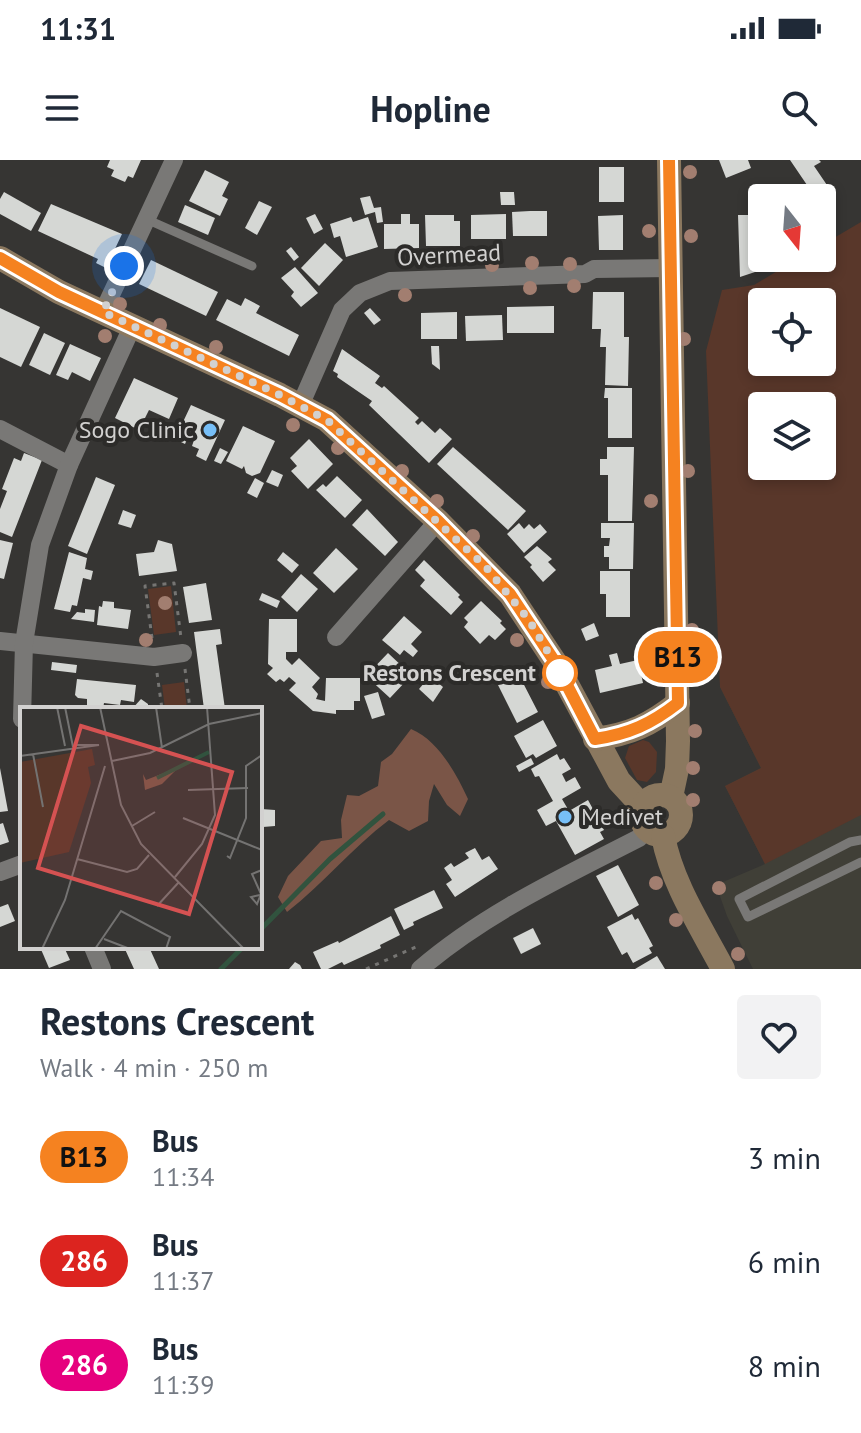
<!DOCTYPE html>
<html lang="en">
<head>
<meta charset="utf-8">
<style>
  body { margin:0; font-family:"PT Sans",sans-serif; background:#f2f2f3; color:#1f2937; height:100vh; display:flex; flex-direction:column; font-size:30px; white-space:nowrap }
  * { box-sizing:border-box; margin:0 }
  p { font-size:26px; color:#747a83 }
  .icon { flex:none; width:44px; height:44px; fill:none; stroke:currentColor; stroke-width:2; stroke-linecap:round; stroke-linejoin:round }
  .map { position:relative; height:809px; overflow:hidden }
  .panel { display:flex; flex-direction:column; background:#fff; flex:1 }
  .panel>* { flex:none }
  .badge { padding:0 16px; border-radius:26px; font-size:28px; line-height:52px }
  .needle { width:52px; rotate:163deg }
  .fabs { position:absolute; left:748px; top:24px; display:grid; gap:16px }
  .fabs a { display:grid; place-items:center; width:88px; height:88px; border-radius:8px; background:#fff; box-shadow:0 4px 12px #0003; font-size:40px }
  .you { position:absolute; width:40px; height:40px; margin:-20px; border:6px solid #fff; border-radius:50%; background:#1a73e8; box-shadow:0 0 0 12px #1a73e833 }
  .map>.badge { position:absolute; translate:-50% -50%; box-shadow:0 0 0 4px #fff }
  .round { display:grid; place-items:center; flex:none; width:84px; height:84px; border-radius:8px; background:#f2f2f3 }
  .summary { display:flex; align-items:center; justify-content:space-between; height:136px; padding:0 40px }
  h1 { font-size:38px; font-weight:700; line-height:60px }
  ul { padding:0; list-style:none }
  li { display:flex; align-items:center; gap:24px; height:104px; padding:0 40px }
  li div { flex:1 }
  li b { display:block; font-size:30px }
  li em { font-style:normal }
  li .badge { min-width:88px; font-weight:700; text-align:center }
  .status { display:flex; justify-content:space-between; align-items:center; height:56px; padding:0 40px; background:#fff; direction:ltr }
  .status svg { height:22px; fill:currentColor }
  header { display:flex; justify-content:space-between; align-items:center; height:104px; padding:0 40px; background:#fff; font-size:36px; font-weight:700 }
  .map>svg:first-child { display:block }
</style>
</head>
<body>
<div class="status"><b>11:31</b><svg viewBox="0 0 49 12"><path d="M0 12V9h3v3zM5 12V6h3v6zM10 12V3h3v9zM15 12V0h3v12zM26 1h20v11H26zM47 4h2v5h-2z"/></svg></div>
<header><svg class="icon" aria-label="menu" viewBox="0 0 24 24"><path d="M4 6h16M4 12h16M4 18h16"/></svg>Hopline<svg class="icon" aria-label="search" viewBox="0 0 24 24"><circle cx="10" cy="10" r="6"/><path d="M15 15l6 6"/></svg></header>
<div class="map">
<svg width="861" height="809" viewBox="0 0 861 809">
  <rect width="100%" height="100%" fill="#363533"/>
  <!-- built -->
  <path fill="#403f37" d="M827,472l34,66v271h-108l-26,-53 -11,-31 49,-21 -40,-78 36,-18 -41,-81z"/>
  <!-- green -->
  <g fill="#59372a" fill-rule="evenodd">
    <path d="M861,62v593l-96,49 -40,-78 36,-18 -41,-81 -14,-336 16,-61 32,-5 45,-27h23v-13zM762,142h60v60h-60zM822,246v60h-60v-60z"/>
    <path d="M171,426l5,46 -22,3 -6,-46z"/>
    <path d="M184,522l3,27h-22l-3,-24z"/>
    <path d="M643,580l6,2 8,10 -1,20 -9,10 -10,-2 -12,-22 4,-12z"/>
  </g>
  <!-- forest -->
  <path fill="#7a5547" d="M411,569c27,11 45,44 57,70l-8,17 -13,-11 -13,-21 -5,17 -1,20 -19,10 -20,-11c-37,28 -66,64 -102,92l-9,-15 10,-21 33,-35 21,-3 -1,-18 6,-25 12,1 19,-10 3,-24 11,-8z"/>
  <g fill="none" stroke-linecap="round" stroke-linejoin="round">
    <!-- stream -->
    <g stroke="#31533e" stroke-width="5">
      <path d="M260,770l70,-71 53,-45"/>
      <path d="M221,809l22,-22"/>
    </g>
  </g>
  <!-- building -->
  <g fill="#d5d7d4">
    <path d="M110,0h31l-8,18 -5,-2 -3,6 -14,-6 3,-6 -7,-3z"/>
    <path d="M719,0h29l3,8 -25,10z"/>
    <path d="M790,0h29l2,2 -7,4 15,22 -14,10h-12l-5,-7 9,-6z"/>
    <rect x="599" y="7" width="25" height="35"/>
    <path d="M205,10l24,12 -7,14 6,3 -8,17 -31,-15z"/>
    <path d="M4,32l37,21 -10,18 -31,-17v-15z"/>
    <path d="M500,32h14l1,13h-14z"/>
    <path d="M370,36l4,12 7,-1 2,15 -6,1 -2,-11 -10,3 -5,-17z"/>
    <path d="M259,41l13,6 -15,28 -12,-7z"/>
    <path d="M51,44l71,30 -16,34 -10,-5 2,-4 -60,-28z"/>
    <path d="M185,45l30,13 -7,17 -30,-13z"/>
    <path d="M750,46h12v17h-5v4h5v16l-5,1v6l5,-1v9h6v8h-10v5l-18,6 -2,-62h12z"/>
    <path d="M530,51h17v25h-34l-1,-24z"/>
    <path d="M315,54l8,15 -9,5 -8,-16z"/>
    <path d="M401,54h9v10h9v24l-35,1v-25h17z"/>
    <path d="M506,54v25h-35v-24z"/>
    <path d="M425,55h29v6h6v25h-34z"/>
    <path d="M623,55v35h-24l-1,-34z"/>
    <path d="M351,57l2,5 15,-5 10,30 -32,10 -6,-21 -6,2 -4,-14z"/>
    <path d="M325,83l18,17 -24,26 -18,-18z"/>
    <path d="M291,87l8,10 -5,4 -8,-10z"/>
    <path d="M151,100l67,32 -12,24 -67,-32z"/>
    <path d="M295,107l23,26 -17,14 -10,-11 3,-4 -13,-14z"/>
    <path d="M593,132h31v45h5l-1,49 -23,-1 1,-38h-6l1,-18h-9z"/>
    <path d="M245,138l15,8 -4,7 43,22 -10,21 -73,-36 11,-21 14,7z"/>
    <path d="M554,146v27h-47v-26z"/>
    <path d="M0,148l40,19 -19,40 -21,-10z"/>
    <path d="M370,148l11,12 -7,5 -10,-12z"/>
    <path d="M457,152v27h-36v-26z"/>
    <path d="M502,155l1,25 -37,1 -1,-25z"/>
    <path d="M44,173l21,10 -15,32 -21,-10z"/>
    <path d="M70,184l31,14 -11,23 -18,-9 -4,8 -12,-5z"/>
    <path d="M431,186h8l1,24 -8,-6z"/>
    <path d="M342,189l38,27 -5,7 7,5 2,-2 35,32 -4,4 3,3 4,-4 13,12 5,-5 12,11 -23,24 -60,-58 3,-4 -35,-24 1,-3 -5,-3z"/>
    <path d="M134,218l44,20 -9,21 -20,-9 -10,20 -24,-12z"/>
    <path d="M605,228h27v50h-24v-40h-4z"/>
    <path d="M191,245l34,15 -19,41 -10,-5 3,-7 -7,-3 2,-6 -6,-3 -3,7 -10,-5z"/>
    <path d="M171,266l7,3 -6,12 -6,-4z"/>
    <path d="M243,266l32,15 -15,32 -8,3 -6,-3 -2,-7 -2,3 -16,-8z"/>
    <path d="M309,279l24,25 -25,25 -17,-18 6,-5 -7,-8z"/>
    <path d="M453,287l73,64 -18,19 -71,-66z"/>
    <path d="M607,287h27l-2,74h-24v-46h-8v-16h7z"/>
    <path d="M220,288l8,4 -7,12 -7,-3z"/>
    <path d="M24,293l18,7 -30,77 -12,-5v-23l7,-18 -5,-2 12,-31 7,3z"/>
    <path d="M272,310l11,5 -5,12 -12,-5z"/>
    <path d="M337,316l25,24 -17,18 -29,-28 7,-6 3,3z"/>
    <path d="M96,317l19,8 -28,69 -19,-8z"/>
    <path d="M255,318l9,5 -7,15 -10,-5z"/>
    <path d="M367,349l31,33 -13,14 -33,-31z"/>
    <path d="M123,350l13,5 -5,13 -13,-4z"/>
    <path d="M519,363l5,6 5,-5 5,5 6,-5 7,8 -23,21 -17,-19z"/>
    <path d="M601,363h33l-1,46h-24v-12h-5v-11h5l1,-8h-9z"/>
    <path d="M0,380l13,3 -9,36 -4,-1z"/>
    <path d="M158,380l14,4 5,27 -38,5 -3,-22 18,-2z"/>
    <path d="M537,386l15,13 -4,3 8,8 -13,12 -13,-15 2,-2 -8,-8z"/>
    <path d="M336,388l22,21 -24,24 -21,-20z"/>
    <path d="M69,392l18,6 -2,11 8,2 -2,9 -8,-2 -6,28 -5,-1 -2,7 -16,-3z"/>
    <path d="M283,392l16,13 -7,8 -15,-13z"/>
    <path d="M424,400l36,35 -2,2 5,5 -12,13 -31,-29 5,-6 -10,-10z"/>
    <path d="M600,411h30v46h-24v-23h-6z"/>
    <path d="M301,414l17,15 -21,23 -16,-15z"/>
    <path d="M206,423l6,37 -23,3 -6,-36z"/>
    <path d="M262,433l18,8 -3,7 -18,-8z"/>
    <path d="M103,441l11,1v6l17,2 -3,19 -31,-4 2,-19 3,1z"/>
    <path d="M481,441l21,20 -2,2 6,6 -11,11 -6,-5 -9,9 -16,-17 4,-5 -4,-4z"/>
    <path d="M85,449l10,1 -1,12 -23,-3 6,-7 8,1z"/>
    <path d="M404,456l18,16 -11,12 7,7 -5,6 -9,-7 -4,5 -18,-15z"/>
    <path d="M269,459h28v33h-11v7l6,6 7,-7 21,20 -8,9 6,7 -2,5 9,2 1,-23h34v23h-6v9h-18v4l-23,-3 -24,-21 7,-7 -7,-6 -5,5 -4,-3 -4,3 -9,-8 6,-6 -5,-4z"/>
    <path d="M594,463l5,13 -13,5 -5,-12z"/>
    <path d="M220,469l2,15 -6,1 9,64h-21l-10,-77z"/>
    <path d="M388,493l17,16 -6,6 7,6 -16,17 -24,-22z"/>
    <path d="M617,493l3,11 18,-4 5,23 -43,10 -5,-23 17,-4 -3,-11z"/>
    <path d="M52,502l25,3 -1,8 -25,-3z"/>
    <path d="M509,506l8,15 4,-2 17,33 -21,11 -24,-48z"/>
    <path d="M430,516l13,11 -10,15 -14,-13z"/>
    <path d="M77,519l59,6 -2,17 -13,-2 -1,5 -16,-2 -1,6h-16v-10l-9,-1 -3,-3z"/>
    <path d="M378,532l7,23 -13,4 -8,-23z"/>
    <path d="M141,539l7,5v5h-16z"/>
    <path d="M543,560l14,26 -21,12 -3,-4 -7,4 -12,-22z"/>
    <path d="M557,594l3,6 4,-2 7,11 -9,5 4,8 9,-5 6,11 -19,11 7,12 19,-11 6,11 -8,5 4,8 8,-5 6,11 -4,2 4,7 -29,16 -19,-34 -10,5 -9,-16 16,-9 -14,-25 -4,1 -4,-8z"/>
    <path d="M531,598l3,6 -15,8 -3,-6z"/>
    <path d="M0,608l8,43 -8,1z"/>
    <path d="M261,649l14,1v16l-12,1z"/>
    <path d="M3,663l6,19 -9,3v-21z"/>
    <path d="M475,688l7,12 7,-4 9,13 -43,28 -9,-13 6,-4 -8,-12 7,-5 3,4 15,-9 -4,-5z"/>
    <path d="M618,705l21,40 -21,12 -22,-41z"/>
    <path d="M434,730l9,18 -30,14 1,3 -10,5 -10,-21z"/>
    <path d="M8,744l7,17 -15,6v-20z"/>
    <path d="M632,754l3,6 3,-2 15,28 -4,2 3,5 -19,10 -6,-11 -5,3 -15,-28z"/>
    <path d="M391,756l9,19 -20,10 1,3 -37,17 -2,-3 -14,7h-7l-8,-17 25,-11 1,2z"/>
    <path d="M533,768l8,16 -20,10 -8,-16z"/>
    <path d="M40,787h24l6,13 -21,8z"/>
    <path d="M124,787h25l10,22h-25z"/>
    <path d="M657,796l8,13h-30z"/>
    <path d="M295,802l5,3 2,4h-13z"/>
  </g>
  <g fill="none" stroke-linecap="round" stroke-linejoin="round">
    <!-- path -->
    <g stroke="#767573" stroke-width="3" stroke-dasharray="4 6" stroke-linecap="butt">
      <path d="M152,478l-7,-52 29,-3 7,55"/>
      <path d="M185,509l5,40"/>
      <path d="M157,513l5,36"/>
      <path d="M366,809l52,-23"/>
    </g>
    <!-- lane -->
    <g stroke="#797876" stroke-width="9">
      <path d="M146,59l106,47"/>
      <path d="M861,680l-11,2 -111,57 9,18 113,-55"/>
    </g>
    <!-- street -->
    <g stroke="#797876" stroke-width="18">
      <path d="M103,152l71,-152"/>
      <path d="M300,246l42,-96 18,-17 30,-12 195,-7 9,-5 77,-1"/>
      <path d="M0,269l69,36"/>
      <path d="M336,477l102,-116"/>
      <path d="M0,481l154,16 29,-4"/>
      <path d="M22,559l2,-76 16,-98 29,-80 63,-138"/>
      <path d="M0,712l22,-8"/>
      <path d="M93,787l9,22"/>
      <path d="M420,809c65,-56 143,-92 219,-131l8,-8"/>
    </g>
    <!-- secondary -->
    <g stroke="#8b785f" stroke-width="24">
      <path d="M669,0l9,581 -1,28 -6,28"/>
      <path d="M0,98l59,34 221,103 47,25 111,101 72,73 45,68 64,119 24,26"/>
      <path d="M595,579c36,-5 55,-14 83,-36"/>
      <circle cx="661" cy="655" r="20"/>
      <path d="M663,676c9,48 38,91 60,133"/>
    </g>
  </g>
  <!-- trees -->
  <g fill="#a27e70">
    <circle cx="690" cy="12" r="7"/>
    <circle cx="649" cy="71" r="7"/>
    <circle cx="691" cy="76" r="7"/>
    <circle cx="532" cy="103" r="7"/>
    <circle cx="570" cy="104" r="7"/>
    <circle cx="492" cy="105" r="7"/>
    <circle cx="574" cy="126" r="7"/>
    <circle cx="530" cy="128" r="7"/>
    <circle cx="405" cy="135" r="7"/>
    <circle cx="120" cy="144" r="7"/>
    <circle cx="160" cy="165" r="7"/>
    <circle cx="105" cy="176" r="7"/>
    <circle cx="684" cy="179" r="7"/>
    <circle cx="216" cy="187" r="7"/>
    <circle cx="293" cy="265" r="7"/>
    <circle cx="338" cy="288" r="7"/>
    <circle cx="402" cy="311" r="7"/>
    <circle cx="688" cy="311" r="7"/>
    <circle cx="437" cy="341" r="7"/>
    <circle cx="651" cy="341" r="7"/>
    <circle cx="473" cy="376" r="7"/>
    <circle cx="165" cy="443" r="7"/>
    <circle cx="692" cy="470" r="7"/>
    <circle cx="146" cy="480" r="7"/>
    <circle cx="517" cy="480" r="7"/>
    <circle cx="657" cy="504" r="7"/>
    <circle cx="548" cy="522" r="7"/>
    <circle cx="695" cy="571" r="7"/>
    <circle cx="693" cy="608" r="7"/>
    <circle cx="693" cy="640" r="7"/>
    <circle cx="656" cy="723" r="7"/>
    <circle cx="719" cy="728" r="7"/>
    <circle cx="676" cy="760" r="7"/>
    <circle cx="738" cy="794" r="7"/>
  </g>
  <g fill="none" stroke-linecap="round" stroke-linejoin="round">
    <!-- line casing -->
    <g stroke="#fff" stroke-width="18">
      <path id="line" d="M0,98l59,34 221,103 47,25 111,101 72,73 45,68 40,77c34,-5 56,-15 83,-36l-9,-543"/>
    </g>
    <!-- line -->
    <use href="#line" stroke="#f58220" stroke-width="12"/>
    <!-- walk -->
    <path stroke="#d2d1d0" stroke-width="8" stroke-dasharray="0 14.4" d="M124,106l-21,46 177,83 47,25 158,146 44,54 36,61 -5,-8"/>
  </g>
  <!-- markers -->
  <g fill="#77bff7" stroke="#2c2b29" stroke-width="3">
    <circle cx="210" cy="270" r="8"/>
    <circle cx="565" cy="657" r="8"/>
  </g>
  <circle fill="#fff" stroke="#f58220" stroke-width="4" cx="560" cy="513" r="16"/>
  <g text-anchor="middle" stroke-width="8" stroke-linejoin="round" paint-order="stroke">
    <!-- street labels -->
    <g font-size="24" fill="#d2d1d0" stroke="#2c2b29">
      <text transform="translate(449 95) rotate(-3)" y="8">Overmead</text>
    </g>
    <!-- poi labels -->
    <g font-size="24" fill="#d2d1d0" stroke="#2c2b29" text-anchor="end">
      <text x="194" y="278">Sogo Clinic</text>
      <text x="581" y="665" text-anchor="start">Medivet</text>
    </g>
    <!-- stop labels -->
    <g font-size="24" font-weight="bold" fill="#d2d1d0" stroke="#2c2b29" text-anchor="end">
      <text x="536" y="521">Restons Crescent</text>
    </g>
  </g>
  <!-- overview -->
  <g transform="translate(20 547)">
    <rect width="242" height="242" fill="#363533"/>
    <path d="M72,42l3,16 -7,2 3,16 -22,69 -49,11v-101z" fill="#59372a"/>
    <path d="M159,60l-17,17 -17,6 -2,-16 3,6z" fill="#7a5547"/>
    <path fill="none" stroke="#31533e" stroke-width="4" d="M137,71l52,-26"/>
    <path fill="none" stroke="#747372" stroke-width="2" d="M37,0l8,39M45,0l8,40M80,0l21,98 20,39 103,105M136,0l6,41M13,47l10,53M0,49l79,-11h-24M92,54l38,-8 59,-29 53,-11M168,83l60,-2M163,111l79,32M112,119l23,-14M207,149l3,2 16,-40v-52l16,-11M57,152l50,13 10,-3 12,-14M155,170l27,-33 13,-29 -8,-108M241,187l-9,-20 10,-4M240,188l-9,2 6,7 4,-10M137,199l22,-24M84,232l26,10M22,242l23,-49 40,-134M75,242l26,-38 49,26 -4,12"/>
    <path fill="#d55252" fill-opacity="0.15" stroke="#d55252" stroke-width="4" d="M61,19l151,46 -43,142 -151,-46z"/>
    <rect width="242" height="242" fill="none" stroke="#d2d1d0" stroke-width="4"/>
  </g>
</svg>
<div class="fabs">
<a><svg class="needle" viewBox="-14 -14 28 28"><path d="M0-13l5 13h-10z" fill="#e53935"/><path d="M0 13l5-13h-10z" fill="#747a83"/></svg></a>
<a><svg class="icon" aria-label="locate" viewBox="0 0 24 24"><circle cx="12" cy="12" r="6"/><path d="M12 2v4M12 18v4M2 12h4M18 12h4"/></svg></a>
<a><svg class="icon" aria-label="layers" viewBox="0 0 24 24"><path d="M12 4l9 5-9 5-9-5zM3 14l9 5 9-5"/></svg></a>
</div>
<div class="you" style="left:124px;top:106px"></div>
<b class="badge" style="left:678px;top:497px;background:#f58220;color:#111">B13</b>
</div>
<section class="panel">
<div class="summary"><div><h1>Restons Crescent</h1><p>Walk · 4 min · 250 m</p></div><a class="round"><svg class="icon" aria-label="heart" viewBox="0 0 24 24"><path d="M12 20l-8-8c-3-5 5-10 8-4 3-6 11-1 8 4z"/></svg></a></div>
<ul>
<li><span class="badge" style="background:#f58220;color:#111">B13</span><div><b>Bus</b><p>11:34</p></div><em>3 min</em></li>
<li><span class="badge" style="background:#dc241f;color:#fff">286</span><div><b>Bus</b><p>11:37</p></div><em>6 min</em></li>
<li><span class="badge" style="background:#e6007e;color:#fff">286</span><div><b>Bus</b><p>11:39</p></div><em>8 min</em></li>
</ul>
</section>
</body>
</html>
